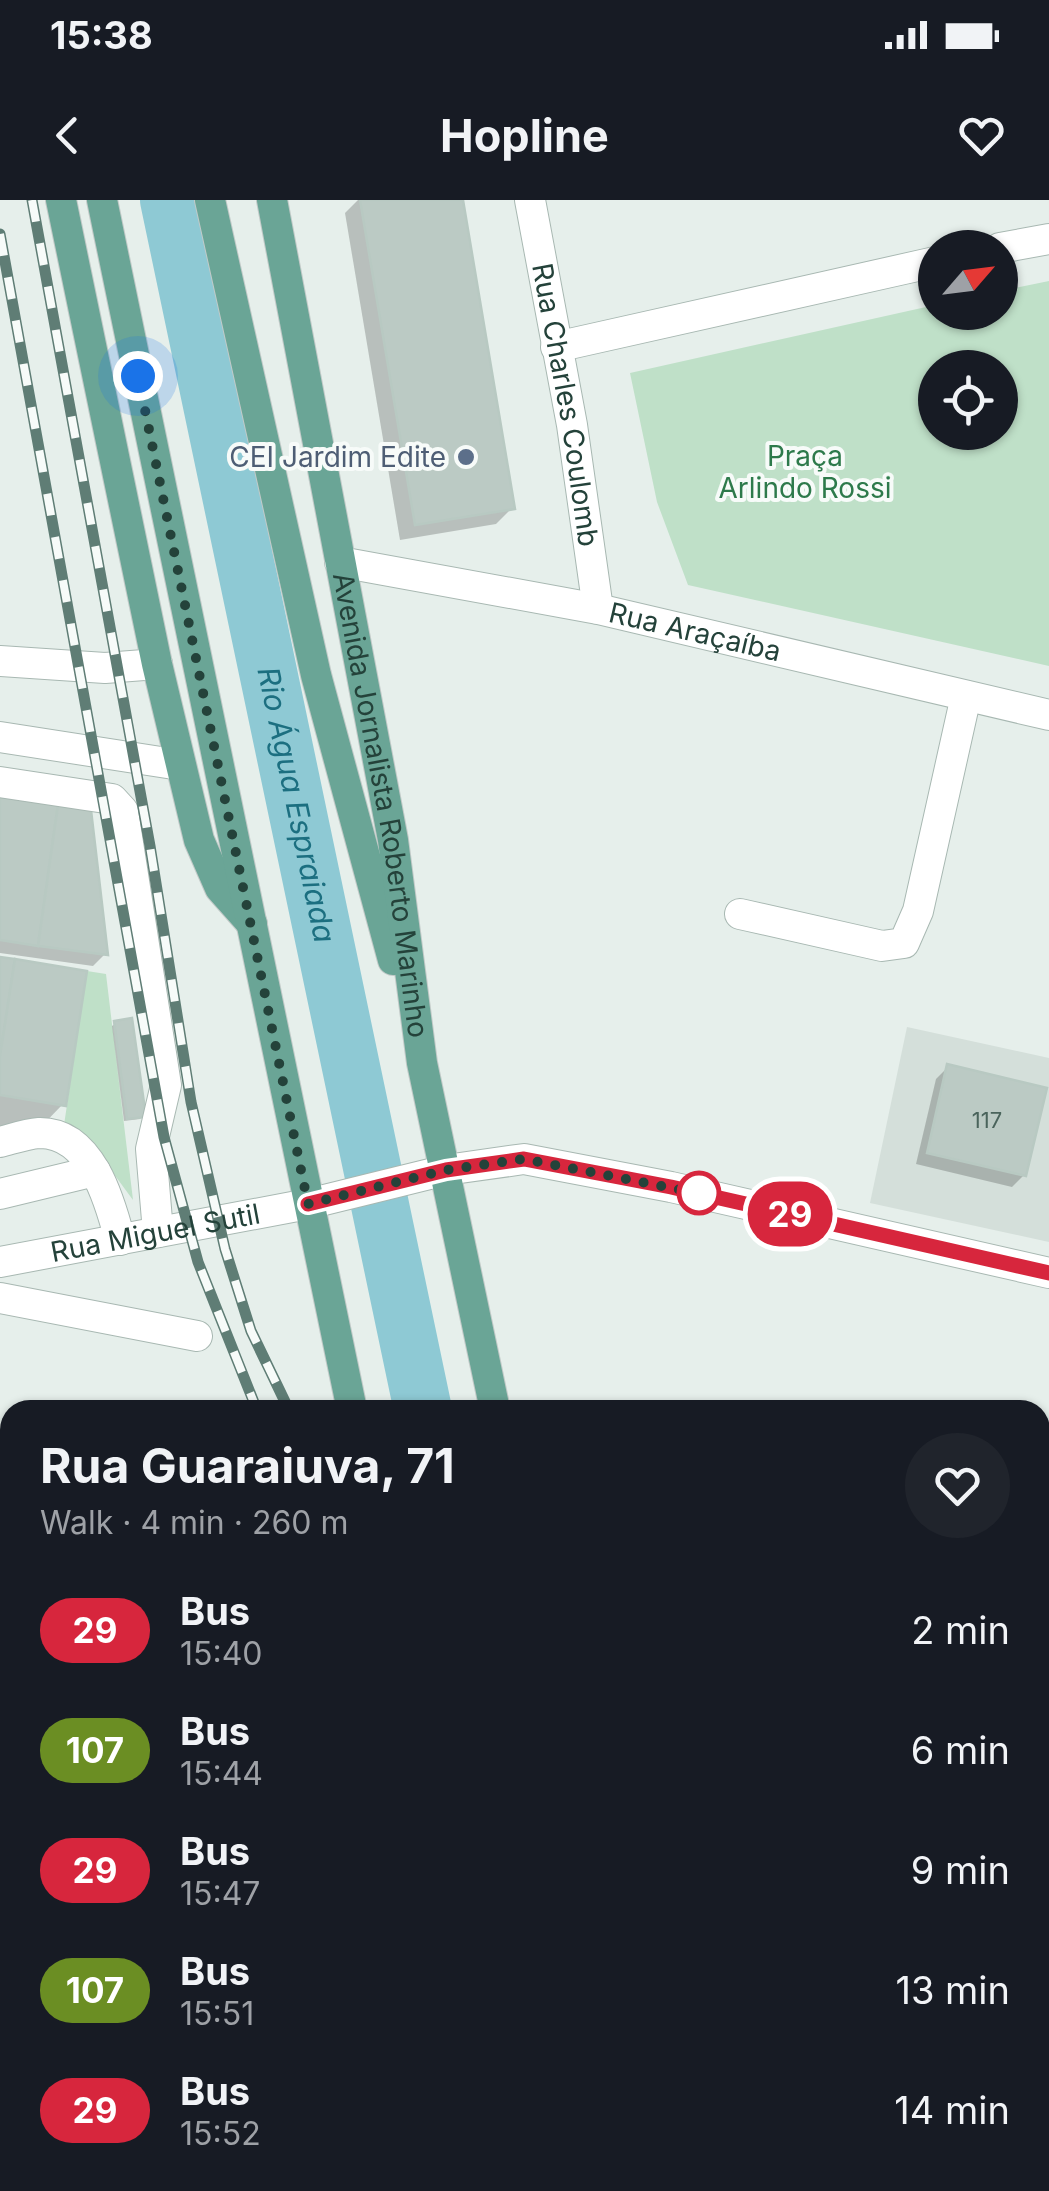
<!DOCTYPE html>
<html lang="en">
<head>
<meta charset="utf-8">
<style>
  body { margin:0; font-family:Inter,sans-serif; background:#20242c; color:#f1f3f6; height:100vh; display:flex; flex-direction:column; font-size:38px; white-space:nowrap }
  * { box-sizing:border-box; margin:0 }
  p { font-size:32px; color:#9ea1a6 }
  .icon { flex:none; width:55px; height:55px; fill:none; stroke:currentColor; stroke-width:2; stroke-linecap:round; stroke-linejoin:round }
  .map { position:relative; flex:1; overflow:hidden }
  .sheet { position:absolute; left:0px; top:1200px; width:1050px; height:792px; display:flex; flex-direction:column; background:#171b24; border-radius:30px 30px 0 0; box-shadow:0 2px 8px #0004 }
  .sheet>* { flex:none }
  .badge { padding:0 20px; border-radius:32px; font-size:35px; line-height:65px }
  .needle { width:65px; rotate:62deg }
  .fabs { position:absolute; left:918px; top:30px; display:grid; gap:20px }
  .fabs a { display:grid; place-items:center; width:100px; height:100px; border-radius:50%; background:#171b24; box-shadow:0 2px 8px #0004; font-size:50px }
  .you { position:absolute; width:50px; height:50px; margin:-25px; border:8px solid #fff; border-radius:50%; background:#1a73e8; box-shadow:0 0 0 15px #1a73e833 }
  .map>.badge { position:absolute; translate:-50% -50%; box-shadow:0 0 0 5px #fff }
  .round { display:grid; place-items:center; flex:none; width:105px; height:105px; border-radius:52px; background:#20242c }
  .head { display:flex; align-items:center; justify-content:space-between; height:170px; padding:0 40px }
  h1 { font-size:48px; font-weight:700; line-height:75px }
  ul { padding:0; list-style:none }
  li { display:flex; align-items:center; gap:30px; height:120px; padding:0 40px }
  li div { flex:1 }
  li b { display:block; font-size:38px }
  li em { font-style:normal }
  li .badge { min-width:110px; font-weight:700; text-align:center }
  .status { display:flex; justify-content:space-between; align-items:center; height:70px; padding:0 50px; background:#171b24; direction:ltr }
  .status svg { height:28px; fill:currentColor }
  header { display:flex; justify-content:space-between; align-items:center; height:130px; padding:0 40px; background:#171b24; font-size:45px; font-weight:700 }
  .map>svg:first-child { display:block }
</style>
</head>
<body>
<div class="status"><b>15:38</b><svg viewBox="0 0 49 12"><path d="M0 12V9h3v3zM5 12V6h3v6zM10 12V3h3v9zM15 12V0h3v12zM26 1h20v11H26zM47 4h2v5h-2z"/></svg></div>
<header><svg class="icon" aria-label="back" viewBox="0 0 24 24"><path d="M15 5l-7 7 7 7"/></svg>Hopline<svg class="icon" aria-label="heart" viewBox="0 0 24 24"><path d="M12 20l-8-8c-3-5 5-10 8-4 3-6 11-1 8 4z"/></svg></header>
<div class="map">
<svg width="1049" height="1991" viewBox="0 0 1049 1991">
  <rect width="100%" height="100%" fill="#e6efeb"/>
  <!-- built -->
  <path fill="#d4dfda" d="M907,827l142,31v184l-179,-39z"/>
  <!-- green -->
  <g fill="#bfe0c8" fill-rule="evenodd">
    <path d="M1049,81v385l-361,-81 -31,-83 -27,-129 305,-68v7h65v-21zM935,168h65v64h-65z"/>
    <path d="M87,771l19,3 27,226 -39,-53 -30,-22z"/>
    <path d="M258,1983h170l1,8h-171z"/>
  </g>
  <!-- shadow -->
  <g fill="#0003">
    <path d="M358,0h102l52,308 -16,16 -96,16 -55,-327z"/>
    <path d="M0,599l105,155 -12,12 -93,-13z"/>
    <path d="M0,760l63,144 -31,32 -32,-5z"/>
    <path d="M116,823l27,93 -3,3 -16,2 -12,-95z"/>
    <path d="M948,867l76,108 -12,12 -96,-23 20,-85z"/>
    <path d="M1040,1240l5,1 -5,22z"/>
  </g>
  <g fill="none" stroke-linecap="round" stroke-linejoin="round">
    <!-- river -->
    <g stroke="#8ec9d4" stroke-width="58">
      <path id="s1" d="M169,0l254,1210"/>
      <path d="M578,1982l1,9"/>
    </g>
  </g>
  <!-- building -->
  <g fill="#bbcac4" stroke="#b8c9c2" stroke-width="2.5">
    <path d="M360,0h103l52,309 -100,16z"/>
    <path d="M0,597l58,8 -20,141 -38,-6z"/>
    <path d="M58,605l33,5 17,145 -70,-9z"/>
    <path d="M0,757l15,2 -15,97z"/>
    <path d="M15,759l72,12 -21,135 -66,-11v-39z"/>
    <path d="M132,818l14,99 -19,2 -13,-98z"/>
    <path d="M947,864l100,24 -21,88 -99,-23z"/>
  </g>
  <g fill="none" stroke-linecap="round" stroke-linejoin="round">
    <!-- minor casing -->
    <g stroke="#a8b8b2" stroke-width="32">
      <g id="minor">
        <path id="s2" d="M530,0l42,225 26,184"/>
        <path d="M1000,48l49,-9"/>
        <path d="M556,147l379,-85"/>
        <path id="s3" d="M340,362l258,47 451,106"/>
        <path d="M0,461l105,7 52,-4"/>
        <path d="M0,537l180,28"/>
        <path d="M0,582l112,17 11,12 43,274 -15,64 7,83"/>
        <path d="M740,714l142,32 22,-3 14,-32 48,-215"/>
        <path d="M0,942c12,-3 26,-8 39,-9 52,-1 71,68 81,107"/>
        <path d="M0,994l95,-23"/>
        <path id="s4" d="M0,1062l308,-58 138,-34 78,-11 147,28 378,86"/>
        <path d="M0,1098l197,38"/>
        <path d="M0,1382l10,2"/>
        <path d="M1040,1523l9,-37"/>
        <path d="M1040,1594l9,2"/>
        <path d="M0,1665l10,1"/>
        <path d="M1040,1852l9,2"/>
        <path d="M0,1939l10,2"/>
        <path d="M226,1991l1,-9"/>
        <path d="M933,1991l2,-9"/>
      </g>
    </g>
    <!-- major casing -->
    <g stroke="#c2cac8" stroke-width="32">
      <g id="major">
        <path d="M61,0l96,464 42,176 21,48 32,36"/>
        <path d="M102,0l250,1210"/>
        <path d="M210,0l106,475 77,285"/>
        <path id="s5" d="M272,0l121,640 29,223 73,347"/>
        <path d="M479,1982l3,9"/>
        <path d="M509,1982l2,9"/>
        <path d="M655,1982l2,9"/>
      </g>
    </g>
    <!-- minor -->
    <use href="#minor" stroke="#fff" stroke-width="30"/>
    <!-- major -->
    <use href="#major" stroke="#6aa596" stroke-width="30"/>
    <!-- rail casing -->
    <g stroke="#5f7d75" stroke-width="11">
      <g id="rail">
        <path d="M32,0l118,646 41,256 34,147 26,82 38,79"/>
        <path d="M0,34l164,903 34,125 59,148"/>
        <path d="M563,1982l2,9"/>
        <path d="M589,1982l2,9"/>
      </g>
    </g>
    <!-- rail -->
    <use href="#rail" stroke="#f7fbf9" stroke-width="8" stroke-dasharray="22" stroke-linecap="butt"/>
  </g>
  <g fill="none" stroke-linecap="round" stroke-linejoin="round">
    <!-- line casing -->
    <g stroke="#fff" stroke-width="22">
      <path id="line" d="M308,1004l138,-34 78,-11 147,28 378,86"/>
    </g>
    <!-- line -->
    <use href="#line" stroke="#d7263d" stroke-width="15"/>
    <!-- walk -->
    <path stroke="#24423a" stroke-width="10" stroke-dasharray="0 18" d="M138,176l170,828 138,-34 78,-11 178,35 -3,-1"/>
  </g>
  <!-- markers -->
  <circle fill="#5c6f8a" stroke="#f7fbf9" stroke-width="4" cx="466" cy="257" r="10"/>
  <circle fill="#fff" stroke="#d7263d" stroke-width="5" cx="699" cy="993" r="20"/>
  <g text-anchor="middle" stroke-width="8" stroke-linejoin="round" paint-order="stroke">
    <!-- number labels -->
    <g font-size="22" fill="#4a645c">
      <text x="987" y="928">117</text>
    </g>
    <!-- street labels -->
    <g font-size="28" fill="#24423a" stroke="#f7fbf9">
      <text dy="10" stroke="none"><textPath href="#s2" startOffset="208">Rua Charles Coulomb</textPath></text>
      <text dy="10" stroke="none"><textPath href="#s3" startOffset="362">Rua Araçaíba</textPath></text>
      <text dy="10" stroke="none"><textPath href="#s5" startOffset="615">Avenida Jornalista Roberto Marinho</textPath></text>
      <text dy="10" stroke="none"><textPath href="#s4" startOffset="158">Rua Miguel Sutil</textPath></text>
    </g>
    <!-- park labels -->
    <g font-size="28" fill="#2d7a4b" stroke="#f7fbf9">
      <text x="805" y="266">Praça<tspan x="805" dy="32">Arlindo Rossi</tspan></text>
    </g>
    <!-- service labels -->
    <g font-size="28" fill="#4e5e75" stroke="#f7fbf9" text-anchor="end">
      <text x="446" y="267">CEI Jardim Edite</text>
    </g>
    <!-- water labels -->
    <g font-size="30" font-style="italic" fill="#1c6f80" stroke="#f7fbf9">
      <text dy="10" stroke="none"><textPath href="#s1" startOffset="618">Rio Água Espraiada</textPath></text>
    </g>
  </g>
</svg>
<div class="fabs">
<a><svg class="needle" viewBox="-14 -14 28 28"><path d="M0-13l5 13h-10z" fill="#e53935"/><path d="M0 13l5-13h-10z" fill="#9ea1a6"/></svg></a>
<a><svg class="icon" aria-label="locate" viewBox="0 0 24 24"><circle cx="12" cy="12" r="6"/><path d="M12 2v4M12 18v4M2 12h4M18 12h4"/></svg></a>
</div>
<div class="you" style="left:138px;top:176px"></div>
<b class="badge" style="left:790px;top:1014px;background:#d7263d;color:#fff">29</b>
<section class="sheet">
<div class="head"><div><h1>Rua Guaraiuva, 71</h1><p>Walk · 4 min · 260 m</p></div><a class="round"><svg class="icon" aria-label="heart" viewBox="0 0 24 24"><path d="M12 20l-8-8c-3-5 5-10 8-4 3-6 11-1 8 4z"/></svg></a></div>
<ul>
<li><span class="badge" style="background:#d7263d;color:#fff">29</span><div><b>Bus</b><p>15:40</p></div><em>2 min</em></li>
<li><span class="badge" style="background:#6b8e23;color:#fff">107</span><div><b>Bus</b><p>15:44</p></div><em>6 min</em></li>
<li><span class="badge" style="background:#d7263d;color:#fff">29</span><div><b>Bus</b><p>15:47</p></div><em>9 min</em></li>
<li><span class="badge" style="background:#6b8e23;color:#fff">107</span><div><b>Bus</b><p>15:51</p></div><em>13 min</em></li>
<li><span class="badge" style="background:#d7263d;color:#fff">29</span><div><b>Bus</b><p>15:52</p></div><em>14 min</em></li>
</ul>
</section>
</div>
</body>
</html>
